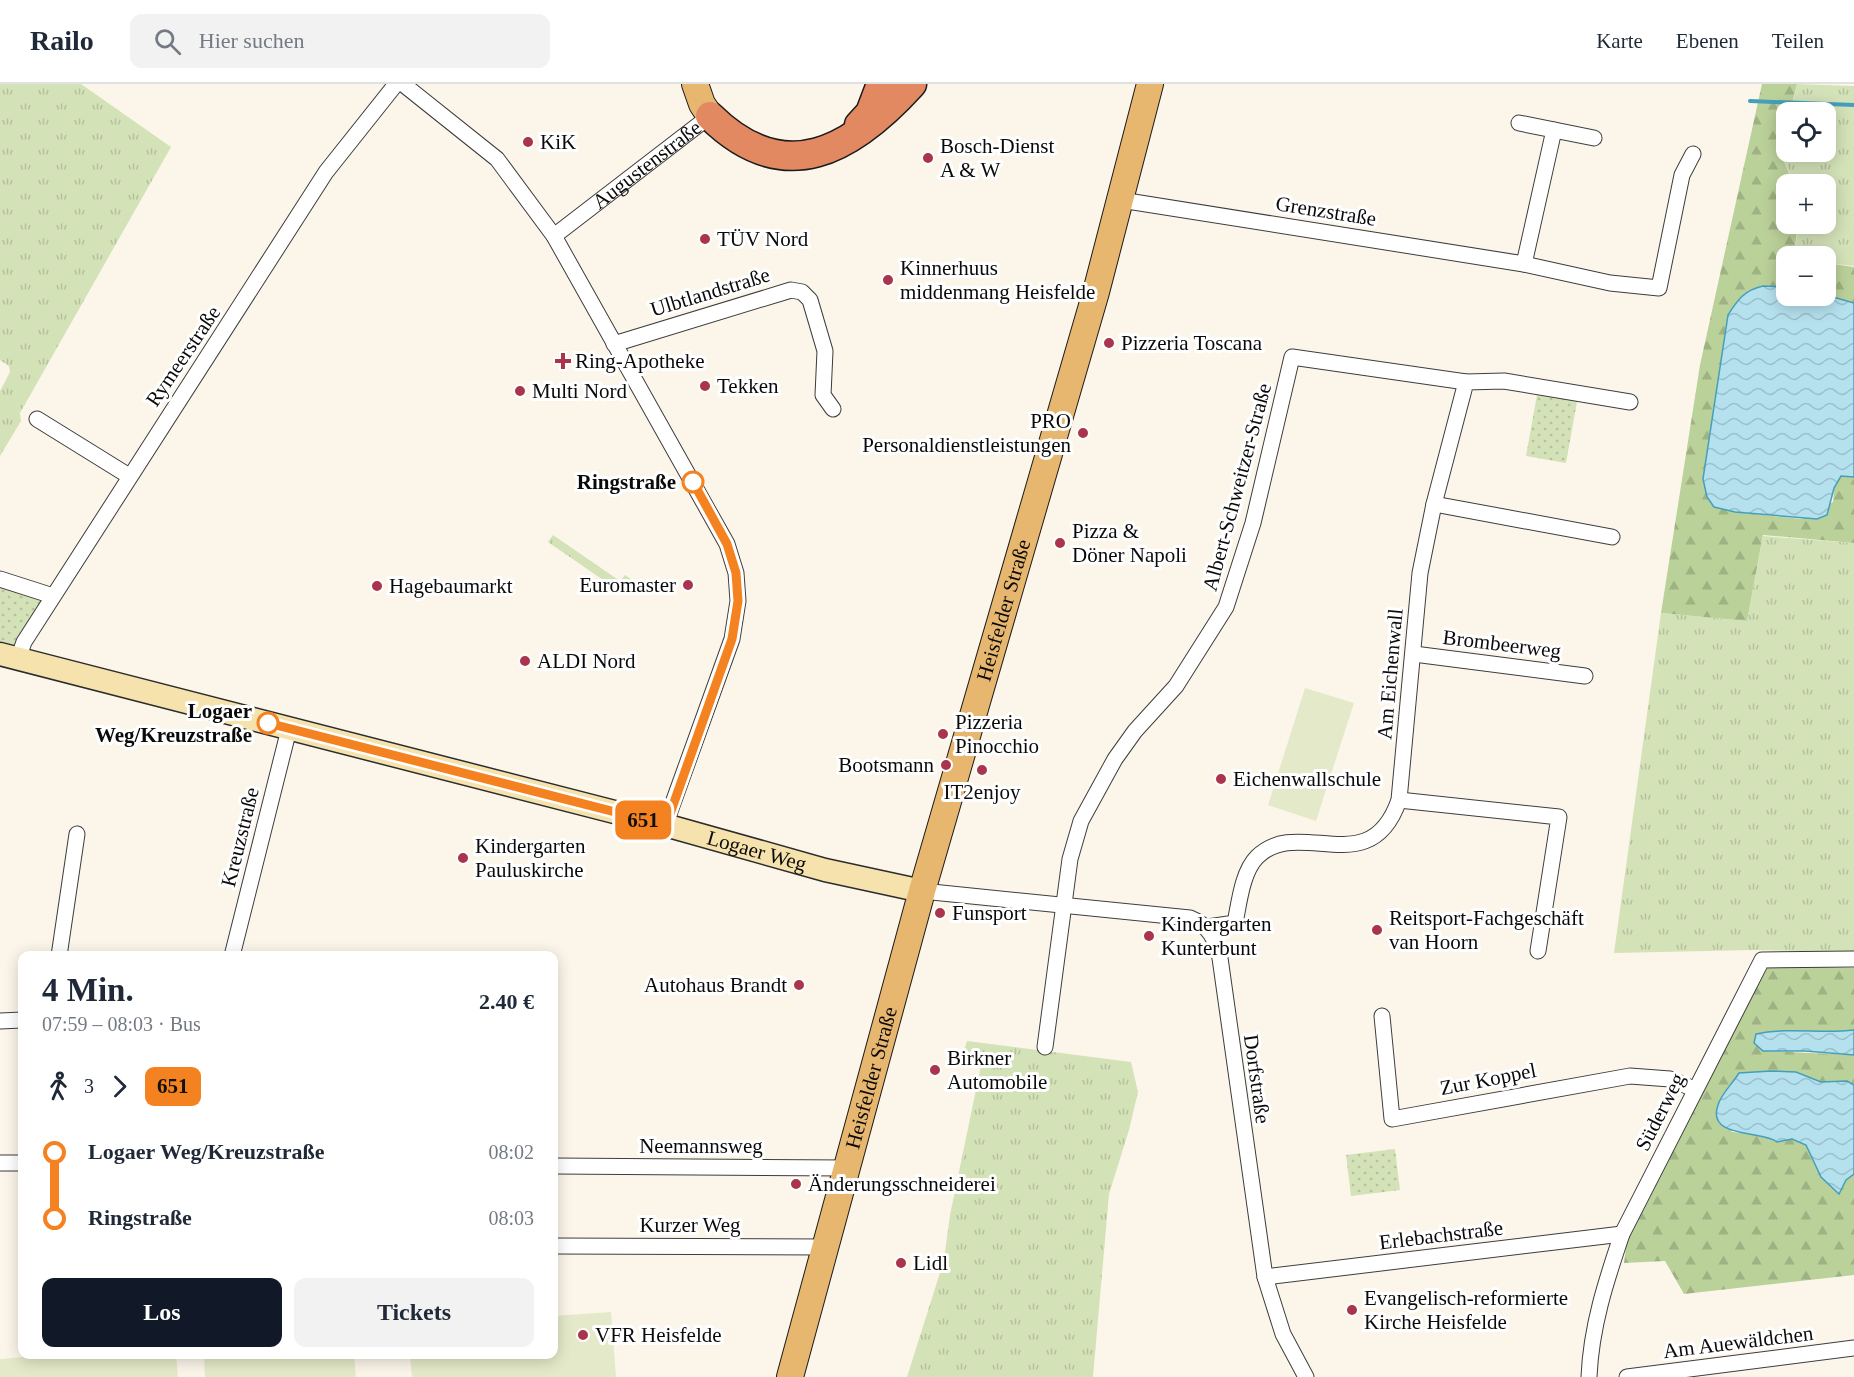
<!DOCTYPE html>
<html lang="de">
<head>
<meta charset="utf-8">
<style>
  body { margin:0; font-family:Georgia,serif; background:#f2f2f3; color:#1f2937; height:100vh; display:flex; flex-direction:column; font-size:22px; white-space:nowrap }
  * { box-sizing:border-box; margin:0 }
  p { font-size:20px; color:#747a83 }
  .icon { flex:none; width:33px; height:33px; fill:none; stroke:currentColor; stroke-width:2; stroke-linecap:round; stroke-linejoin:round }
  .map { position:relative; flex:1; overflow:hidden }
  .drawer { position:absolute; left:18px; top:867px; width:540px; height:408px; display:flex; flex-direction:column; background:#fff; border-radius:12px; box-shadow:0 3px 15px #0003 }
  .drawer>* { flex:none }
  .badge { padding:0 12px; border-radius:9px; font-size:21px; line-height:39px }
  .tools { position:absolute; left:1776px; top:18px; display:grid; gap:12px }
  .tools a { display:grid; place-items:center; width:60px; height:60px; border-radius:12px; background:#fff; box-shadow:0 3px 15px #0003; font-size:30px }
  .map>.badge { position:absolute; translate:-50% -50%; box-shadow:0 0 0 3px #fff }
  .legs { display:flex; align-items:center; gap:9px; height:66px; padding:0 24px; font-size:20px }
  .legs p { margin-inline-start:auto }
  .headline { display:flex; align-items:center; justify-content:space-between; height:102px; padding:0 24px }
  h1 { font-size:33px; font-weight:700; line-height:45px }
  .cta { display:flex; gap:12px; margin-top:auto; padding:12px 24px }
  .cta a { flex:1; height:69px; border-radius:12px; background:#111827; color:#fff; font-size:24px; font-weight:700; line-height:69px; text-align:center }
  .cta a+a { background:#f2f2f3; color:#1f2937 }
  ul { padding:0 24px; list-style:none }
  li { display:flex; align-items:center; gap:21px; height:66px; font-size:22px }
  li i { display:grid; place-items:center; width:9px; height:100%; margin:0 8px; background:currentColor }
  li i::after { content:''; width:15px; height:15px; margin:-8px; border:4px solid; border-radius:50%; background:#fff }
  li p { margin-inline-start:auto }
  li:first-child i { background:linear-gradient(#0000 50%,currentColor 0) }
  li:last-child i { background:linear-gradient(currentColor 50%,#0000 0) }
  header { display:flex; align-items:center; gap:36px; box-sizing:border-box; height:84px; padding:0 30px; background:#fff; border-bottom:2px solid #e0e1e3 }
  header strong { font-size:28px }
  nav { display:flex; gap:33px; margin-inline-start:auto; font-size:21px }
  .search { width:420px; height:54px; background:#f2f2f3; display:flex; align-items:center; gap:15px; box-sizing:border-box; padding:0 21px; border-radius:12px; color:#747a83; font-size:22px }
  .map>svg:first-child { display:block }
</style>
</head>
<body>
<header>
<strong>Railo</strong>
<div class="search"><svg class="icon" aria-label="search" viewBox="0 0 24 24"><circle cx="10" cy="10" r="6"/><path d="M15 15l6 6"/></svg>Hier suchen</div>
<nav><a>Karte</a><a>Ebenen</a><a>Teilen</a></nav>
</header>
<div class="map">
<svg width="1854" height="1293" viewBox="0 0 1854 1293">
  <defs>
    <pattern id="grass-tufts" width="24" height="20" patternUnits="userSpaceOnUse" patternTransform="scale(1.5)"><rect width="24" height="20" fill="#d4e2b8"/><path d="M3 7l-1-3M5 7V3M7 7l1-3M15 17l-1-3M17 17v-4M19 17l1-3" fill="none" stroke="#b5c19d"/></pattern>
    <pattern id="forest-firs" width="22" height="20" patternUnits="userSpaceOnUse" patternTransform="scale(1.5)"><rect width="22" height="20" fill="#bbd19a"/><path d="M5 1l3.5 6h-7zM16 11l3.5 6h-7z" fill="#9fb283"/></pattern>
    <pattern id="park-dots" width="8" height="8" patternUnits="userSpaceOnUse" patternTransform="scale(1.5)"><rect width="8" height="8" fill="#d4e2b8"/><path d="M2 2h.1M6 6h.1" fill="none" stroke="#b5c19d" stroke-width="1.8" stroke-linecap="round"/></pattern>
    <pattern id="water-waves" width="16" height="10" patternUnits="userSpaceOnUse" patternTransform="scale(1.5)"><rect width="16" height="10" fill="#b5e1ee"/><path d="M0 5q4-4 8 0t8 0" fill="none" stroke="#9ac0cb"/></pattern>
  </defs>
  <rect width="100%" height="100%" fill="#fcf6ea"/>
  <!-- grass -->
  <g fill="url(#grass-tufts)">
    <path d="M0,0h81l90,63 -151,266 1,8 -21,35v-65l10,-19 -1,-6 -9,-6z"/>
    <path d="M1797,0l57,2v180l-28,-3v-7h-32l5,-32h27v-40h-32l-13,-31 5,-23v22h40v-40h-35z"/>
    <path d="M553,451l67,46 5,-6 6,4 -9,14 -74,-51z"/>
    <path d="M1763,452l91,7v409l-101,-2 -139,3 47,-340 86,8z"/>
    <path d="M967,957l164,21 7,30 -9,38 -20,64 -16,183h-186l37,-117 6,-45 33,-159 -19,-6z"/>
  </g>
  <!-- forest -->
  <g fill="url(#forest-firs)">
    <path d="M1762,0h35l-7,28h-4v17l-5,24 12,31h-7v40h12l-4,32h-8v31l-23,-1 -28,226 67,7 31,-17 1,-14 7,-12 13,1v66l-91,-8 -16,86 -86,-8 39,-248z"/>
    <path d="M1826,179l28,4v36l-28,-8z"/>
    <path d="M1768,882l86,2v62l-21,3 -39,-2 -30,20 90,4v30l-7,-4 -26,1 -25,-10 -57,1 -21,32 14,27 37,4 8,6 15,-3 14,6 15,31 18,17 7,-13 8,-6v101l-170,19 -19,-33 -41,2 4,-30z"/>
  </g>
  <!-- park -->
  <g fill="url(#park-dots)">
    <path d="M1538,305l40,7 -12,67 -40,-7z"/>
    <path d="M0,499l45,13 -37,59 -8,-3z"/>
    <path d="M1395,1065l5,41 -49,6 -5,-41z"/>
  </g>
  <!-- pitch -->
  <g fill="#e4eac9">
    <path d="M1305,604l49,15 -38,118 -48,-16z"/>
    <path d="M611,1228l5,65h-204l-2,-22 144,-1v-38z"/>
    <path d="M59,1270l117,1 2,22h-178v-18z"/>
    <path d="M204,1271h150l2,22h-151z"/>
  </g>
  <!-- water -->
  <g fill="url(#water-waves)" stroke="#449fbc" stroke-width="1.5">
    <path d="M1763,202l23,1v9l40,-1 28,8v174l-13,-1 -7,12 -7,27 -10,4 -82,-7 -21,-5 -7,-10 -4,-18 25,-164c10,-16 17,-25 35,-29z"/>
    <path d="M1854,946v25l-49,-4h-42l-9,-8 2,-9c33,-7 65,0 98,-4z"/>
    <path d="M1771,987l25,1 25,10 26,-1 7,4v89l-8,6 -7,14 -18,-17 -15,-32 -14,-6 -15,3c-15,-12 -71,-3 -59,-37 3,-11 15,-22 21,-32z"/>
  </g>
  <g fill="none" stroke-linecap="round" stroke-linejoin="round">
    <!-- stream -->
    <path stroke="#449fbc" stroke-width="4" d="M1750,17l104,4"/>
    <!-- street casing -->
    <g stroke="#3d3d3d" stroke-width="17">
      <g id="street">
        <path d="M403,0l94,75 57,77 173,308 9,29 2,28 -6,38 -67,186"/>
        <path d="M1519,39l75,15"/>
        <path d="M1121,116l403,64 86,19 49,5 23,-113 11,-21"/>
        <path id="s1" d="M554,152l156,-120"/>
        <path d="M1524,180l30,-134"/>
        <path d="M614,260l177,-54 11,2 8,8 15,51 -2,44 10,14"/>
        <path d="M37,335l92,57"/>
        <path d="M1434,420l178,33"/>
        <path d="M0,495l53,17"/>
        <path d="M1414,570l171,22"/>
        <path d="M18,575l6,-17 302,-470 70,-88"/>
        <path d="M1399,716l160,17 -21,134"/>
        <path d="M922,807l268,27c20,8 25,21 30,40l45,319 18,57 23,43"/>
        <path d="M1208,843l27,-4c4,-19 7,-51 22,-66 42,-42 113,27 142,-57l21,-227 14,-69 32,-122 38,-1 126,21"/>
        <path d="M59,872l18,-122"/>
        <path d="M232,872l57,-227"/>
        <path d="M1382,932l10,103 238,-43 40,3 24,10"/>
        <path d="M0,937l22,-1"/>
        <path d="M1045,963l25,-188 11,-38 34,-62 20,-28 41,-45 50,-79 27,-84 39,-166 174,25"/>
        <path d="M0,1079h22"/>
        <path d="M554,1082l293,2"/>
        <path d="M554,1162l273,1"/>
        <path d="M1265,1193l357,-43"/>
        <path d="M1589,1293c2,-50 17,-96 33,-143l140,-274 92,-1"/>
        <path d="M1627,1293l227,-29"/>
      </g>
    </g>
    <!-- secondary casing -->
    <g stroke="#2c2c2c" stroke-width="25">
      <g id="secondary">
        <path id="s2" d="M0,570l665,171 160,45 97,21"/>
      </g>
    </g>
    <!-- primary casing -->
    <g stroke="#1b1b1b" stroke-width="28">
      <g id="primary">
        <path d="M695,0l7,20 8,12"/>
        <path id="s3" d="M790,1293l132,-486 174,-599 54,-208"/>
      </g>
    </g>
    <!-- highway casing -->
    <g stroke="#1b1b1b" stroke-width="31">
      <g id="highway">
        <path d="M710,32c75,74 142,34 202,-32"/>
        <path d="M859,41l11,-12 11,-29"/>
      </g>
    </g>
    <!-- street -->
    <use href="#street" stroke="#fff" stroke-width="15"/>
    <!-- secondary -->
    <use href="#secondary" stroke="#f5e2ac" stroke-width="22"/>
    <!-- primary -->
    <use href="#primary" stroke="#e8b76f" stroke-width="26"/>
    <!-- highway -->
    <use href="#highway" stroke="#e38962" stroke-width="28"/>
  </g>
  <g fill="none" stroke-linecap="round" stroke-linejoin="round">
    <!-- line-1 casing -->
    <g stroke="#fff" stroke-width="14">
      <path id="line-1" d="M268,639l398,102 66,-186 6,-38 -2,-28 -9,-29 -34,-62"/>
    </g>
    <!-- line-1 -->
    <use href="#line-1" stroke="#f58220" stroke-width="9"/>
  </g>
  <!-- markers -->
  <g fill="#a9344c" stroke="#fff" stroke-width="2">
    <circle cx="528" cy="58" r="6"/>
    <circle cx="928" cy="74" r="6"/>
    <circle cx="705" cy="155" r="6"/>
    <circle cx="888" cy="196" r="6"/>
    <circle cx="1109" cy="259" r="6"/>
    <path d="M560 268h6v6h6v6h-6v6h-6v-6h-6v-6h6z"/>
    <circle cx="705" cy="302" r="6"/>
    <circle cx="520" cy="307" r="6"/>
    <circle cx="1083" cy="349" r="6"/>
    <circle cx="1060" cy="459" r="6"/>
    <circle cx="688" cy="501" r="6"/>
    <circle cx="377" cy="502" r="6"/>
    <circle cx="525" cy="577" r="6"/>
    <circle cx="943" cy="650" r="6"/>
    <circle cx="946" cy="681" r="6"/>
    <circle cx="982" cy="686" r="6"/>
    <circle cx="1221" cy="695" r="6"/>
    <circle cx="463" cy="774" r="6"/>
    <circle cx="940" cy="829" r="6"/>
    <circle cx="1377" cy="846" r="6"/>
    <circle cx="1149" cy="852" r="6"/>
    <circle cx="799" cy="901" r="6"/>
    <circle cx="935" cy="986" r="6"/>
    <circle cx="796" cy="1100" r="6"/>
    <circle cx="901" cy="1179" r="6"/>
    <circle cx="1352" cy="1226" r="6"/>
    <circle cx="583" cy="1251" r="6"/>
  </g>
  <g fill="#fff" stroke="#f58220" stroke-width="3">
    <circle cx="693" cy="398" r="10"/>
    <circle cx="268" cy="639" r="10"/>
  </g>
  <g text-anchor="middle" stroke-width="6" stroke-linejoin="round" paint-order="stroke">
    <!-- poi labels -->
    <g font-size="21" fill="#0a0a0a" stroke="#fff" text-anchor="start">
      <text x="540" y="65">KiK</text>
      <text x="940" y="69">Bosch-Dienst<tspan x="940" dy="24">A &amp; W</tspan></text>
      <text x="717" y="162">TÜV Nord</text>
      <text x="900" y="191">Kinnerhuus<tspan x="900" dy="24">middenmang Heisfelde</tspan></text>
      <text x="1121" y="266">Pizzeria Toscana</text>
      <text x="575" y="284">Ring-Apotheke</text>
      <text x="717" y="309">Tekken</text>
      <text x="532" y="314">Multi Nord</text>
      <text x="1071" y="344" text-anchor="end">PRO<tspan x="1071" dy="24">Personaldienstleistungen</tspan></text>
      <text x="1072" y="454">Pizza &amp;<tspan x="1072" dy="24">Döner Napoli</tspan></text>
      <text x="676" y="508" text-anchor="end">Euromaster</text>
      <text x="389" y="509">Hagebaumarkt</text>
      <text x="537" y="584">ALDI Nord</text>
      <text x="955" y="645">Pizzeria<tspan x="955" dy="24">Pinocchio</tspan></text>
      <text x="934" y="688" text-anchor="end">Bootsmann</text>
      <text x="1233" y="702">Eichenwallschule</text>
      <text x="982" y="715" text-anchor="middle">IT2enjoy</text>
      <text x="475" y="769">Kindergarten<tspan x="475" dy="24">Pauluskirche</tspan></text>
      <text x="952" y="836">Funsport</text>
      <text x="1389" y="841">Reitsport-Fachgeschäft<tspan x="1389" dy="24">van Hoorn</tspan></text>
      <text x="1161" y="847">Kindergarten<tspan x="1161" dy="24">Kunterbunt</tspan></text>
      <text x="787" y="908" text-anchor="end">Autohaus Brandt</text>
      <text x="947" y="981">Birkner<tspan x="947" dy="24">Automobile</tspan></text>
      <text x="808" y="1107">Änderungsschneiderei</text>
      <text x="913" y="1186">Lidl</text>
      <text x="1364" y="1221">Evangelisch-reformierte<tspan x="1364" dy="24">Kirche Heisfelde</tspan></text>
      <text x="595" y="1258">VFR Heisfelde</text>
    </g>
    <!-- street labels -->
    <g font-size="21" fill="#0a0a0a" stroke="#fff">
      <text dy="7" stroke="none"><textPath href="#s1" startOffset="117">Augustenstraße</textPath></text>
      <text transform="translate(1326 127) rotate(9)" y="7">Grenzstraße</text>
      <text transform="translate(710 208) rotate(-17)" y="7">Ulbtlandstraße</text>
      <text transform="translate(183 272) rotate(-56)" y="7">Rymeerstraße</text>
      <text transform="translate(1237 403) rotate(-75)" y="7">Albert-Schweitzer-Straße</text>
      <text dy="7" stroke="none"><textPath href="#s3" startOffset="796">Heisfelder Straße</textPath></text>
      <text transform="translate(1502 560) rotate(7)" y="7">Brombeerweg</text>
      <text transform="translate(1390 590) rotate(-85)" y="7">Am Eichenwall</text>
      <text transform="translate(240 753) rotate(-76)" y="7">Kreuzstraße</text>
      <text dy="7" stroke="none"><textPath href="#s2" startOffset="782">Logaer Weg</textPath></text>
      <text dy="7" stroke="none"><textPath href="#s3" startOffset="310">Heisfelder Straße</textPath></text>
      <text transform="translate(1257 995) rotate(82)" y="7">Dorfstraße</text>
      <text transform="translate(1488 995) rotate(-11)" y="7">Zur Koppel</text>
      <text transform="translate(1660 1028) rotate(-63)" y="7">Süderweg</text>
      <text x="701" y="1069">Neemannsweg</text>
      <text x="690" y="1148">Kurzer Weg</text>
      <text transform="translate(1441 1151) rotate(-7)" y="7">Erlebachstraße</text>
      <text transform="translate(1738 1258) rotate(-7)" y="7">Am Auewäldchen</text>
    </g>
    <!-- stop labels -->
    <g font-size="21" font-weight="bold" fill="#0a0a0a" stroke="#fff" text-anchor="end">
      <text x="676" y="405">Ringstraße</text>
      <text x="252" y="634">Logaer<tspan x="252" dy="24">Weg/Kreuzstraße</tspan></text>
    </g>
  </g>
</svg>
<div class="tools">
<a><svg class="icon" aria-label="locate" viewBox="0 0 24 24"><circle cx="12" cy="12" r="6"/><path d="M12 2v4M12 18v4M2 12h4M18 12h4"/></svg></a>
<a>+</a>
<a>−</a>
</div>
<b class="badge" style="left:643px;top:736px;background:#f58220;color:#111">651</b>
<section class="drawer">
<div class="headline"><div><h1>4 Min.</h1><p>07:59 – 08:03 · Bus</p></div><b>2.40 €</b></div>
<div class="legs"><svg class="icon" aria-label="walk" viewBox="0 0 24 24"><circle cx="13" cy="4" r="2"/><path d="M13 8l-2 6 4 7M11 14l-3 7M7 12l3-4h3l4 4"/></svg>3<svg class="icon" aria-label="forward" viewBox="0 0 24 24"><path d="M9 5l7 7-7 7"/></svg><b class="badge" style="background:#f58220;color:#111">651</b></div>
<ul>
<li><i style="color:#f58220"></i><b>Logaer Weg/Kreuzstraße</b><p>08:02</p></li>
<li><i style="color:#f58220"></i><b>Ringstraße</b><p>08:03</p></li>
</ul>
<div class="cta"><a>Los</a><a>Tickets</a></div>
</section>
</div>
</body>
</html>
